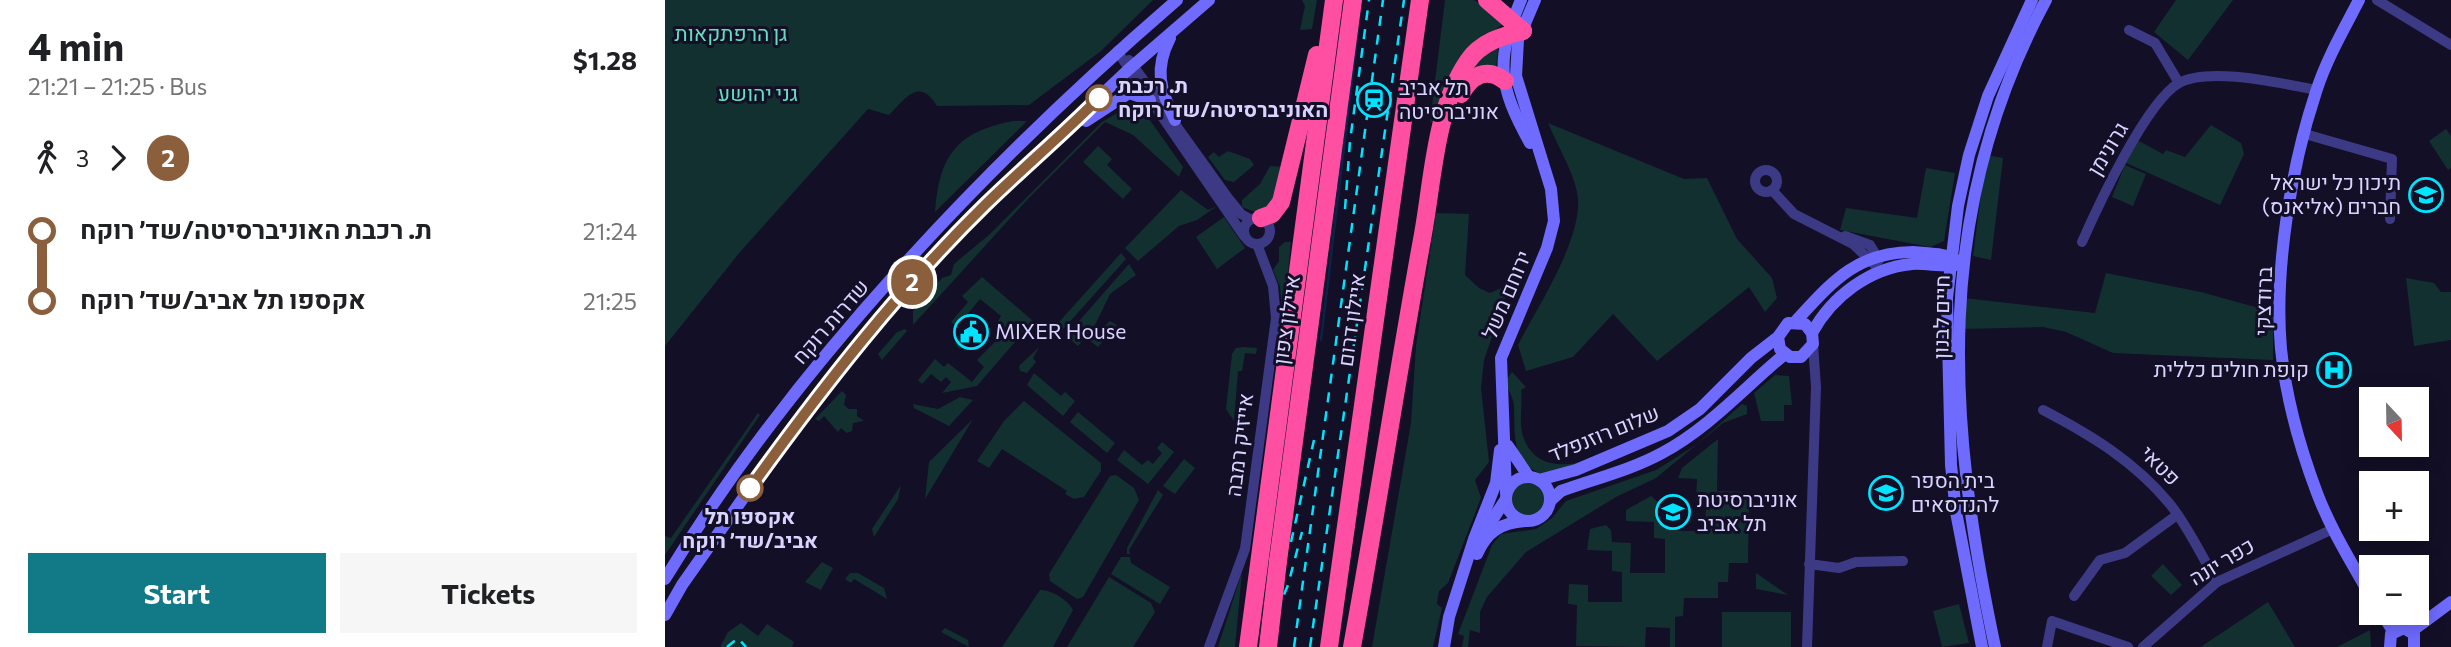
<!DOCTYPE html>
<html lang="en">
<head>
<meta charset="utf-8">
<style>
  body { margin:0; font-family:Commissioner,Heebo,sans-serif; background:#f6f6f6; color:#202124; height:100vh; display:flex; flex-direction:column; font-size:26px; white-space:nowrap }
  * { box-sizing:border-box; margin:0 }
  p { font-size:23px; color:#757577 }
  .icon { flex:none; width:38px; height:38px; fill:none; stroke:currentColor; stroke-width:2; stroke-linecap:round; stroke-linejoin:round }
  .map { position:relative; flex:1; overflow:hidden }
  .sheet { display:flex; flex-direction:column; background:#fff; width:665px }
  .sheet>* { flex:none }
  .badge { padding:0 14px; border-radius:23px; font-size:24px; line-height:46px }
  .needle { width:46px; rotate:158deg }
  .fabs { position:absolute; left:1694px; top:387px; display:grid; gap:14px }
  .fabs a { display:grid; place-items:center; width:70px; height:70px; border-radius:0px; background:#fff; box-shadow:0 4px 18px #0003; font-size:35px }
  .map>.badge { position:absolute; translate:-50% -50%; box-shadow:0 0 0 4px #fff }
  .legs { display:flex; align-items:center; gap:10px; height:77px; padding:0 28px; font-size:23px }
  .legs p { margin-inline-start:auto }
  .head { display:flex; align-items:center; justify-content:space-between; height:119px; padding:0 28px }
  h1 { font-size:38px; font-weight:700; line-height:52px }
  .button { display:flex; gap:14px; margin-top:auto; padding:14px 28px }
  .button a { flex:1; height:80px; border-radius:0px; background:#127987; color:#fff; font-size:28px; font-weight:700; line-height:80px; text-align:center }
  .button a+a { background:#f6f6f6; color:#202124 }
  ul { padding:0 28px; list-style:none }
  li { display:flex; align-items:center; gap:24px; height:70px; font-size:26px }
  li i { display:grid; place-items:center; width:10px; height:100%; margin:0 9px; background:currentColor }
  li i::after { content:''; width:18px; height:18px; margin:-9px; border:5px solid; border-radius:50%; background:#fff }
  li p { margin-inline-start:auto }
  li:first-child i { background:linear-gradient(#0000 50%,currentColor 0) }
  li:last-child i { background:linear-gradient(currentColor 50%,#0000 0) }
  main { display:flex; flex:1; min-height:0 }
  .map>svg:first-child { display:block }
</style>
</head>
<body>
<main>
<section class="sheet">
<div class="head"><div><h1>4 min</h1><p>21:21 – 21:25 · Bus</p></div><b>$1.28</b></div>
<div class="legs"><svg class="icon" aria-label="walk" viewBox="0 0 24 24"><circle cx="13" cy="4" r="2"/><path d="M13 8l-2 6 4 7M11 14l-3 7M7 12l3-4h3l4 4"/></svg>3<svg class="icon" aria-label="forward" viewBox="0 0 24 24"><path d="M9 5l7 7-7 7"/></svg><b class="badge" style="background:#8b5e3c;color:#fff">2</b></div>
<ul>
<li><i style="color:#8b5e3c"></i><b>ת. רכבת האוניברסיטה/שד׳ רוקח</b><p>21:24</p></li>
<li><i style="color:#8b5e3c"></i><b>אקספו תל אביב/שד׳ רוקח</b><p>21:25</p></li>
</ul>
<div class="button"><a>Start</a><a>Tickets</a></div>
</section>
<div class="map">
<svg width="1786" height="647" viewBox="0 0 1786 647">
  <rect width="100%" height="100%" fill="#130f26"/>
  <!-- green -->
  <g fill="#12302f">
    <path d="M0,0h488l-52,51 -72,54 -92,1c-18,-29 -31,-8 -48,9l-21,-6 -128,143 -75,94z"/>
    <path d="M637,0h15l-5,29 -12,1 5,-24z"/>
    <path d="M780,0h29l28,19v6l-25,17 -39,79 -8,1z"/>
    <path d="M1511,0h57l-45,60 -34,-28z"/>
    <path d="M834,42l-3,25 -24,2 2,-5z"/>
    <path d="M469,103l6,3 43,61 -4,10 -46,-42 -28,-13 -78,78 -114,125v-14l29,-33 9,-3 3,-11 36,-30 112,-112z"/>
    <path d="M348,121h14l-92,91c4,-56 21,-80 78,-91z"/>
    <path d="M883,123l136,56 23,-1 30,61 35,39 5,20 -12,14 -16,-25 -92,74 -44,-47 -40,43 -47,14 -8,-26c19,-38 68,-110 59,-153 -5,-23 -20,-47 -29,-69z"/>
    <path d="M1546,125l30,18 3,11 -24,51 -96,-43 13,-22 26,14 3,-4 19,7z"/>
    <path d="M1781,129l5,7v32l-3,2 -19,-29z"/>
    <path d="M433,146l14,13 -5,6 25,24 -9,10 -40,-37z"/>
    <path d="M563,151l22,8 4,6 -20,17 -9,-2 -17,-23 6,-5 5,5z"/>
    <path d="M1321,155l17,3 -12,102 -18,-4z"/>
    <path d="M1460,165l21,9 -13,32 -21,-9z"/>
    <path d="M605,166l16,1 -7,33 -21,13 -16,-6v-7l18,-16z"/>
    <path d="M1261,168l29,5 -11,68 -14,6 -90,-17 6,-22 71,10z"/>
    <path d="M516,190l27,20 9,-4 -20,14 -18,6 -41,35 -13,-13z"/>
    <path d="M771,213l33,1 -4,61 14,13 11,5 20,-9 -26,76 -3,28 8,74 -14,18 6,18 -33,85 -9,8 -2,13 5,4 -9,39h-61l39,-224 5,-77z"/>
    <path d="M559,217l21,31 -28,21 -21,-32z"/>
    <path d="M620,242h6l-8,79 -3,-34 -7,-17 6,-9v-14z"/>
    <path d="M456,253l5,6 -69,77 -6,-5z"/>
    <path d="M464,264l7,11 -26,19 -15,31 -17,21 -12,-10z"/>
    <path d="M1441,273l95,19 72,20v48l-160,-7 -47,-21 -23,-5 -80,2 1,-31 131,15z"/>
    <path d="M317,277l51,44 -56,65 -35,7 9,-11 -5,-5 -5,5 -10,-8 -9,10 -4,-4 17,-21 9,8 4,-4 24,19 12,-15 -7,-7 30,-30 -9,-9 3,-5 -21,-17 -23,28 -6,-5 17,-20 -6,-6z"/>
    <path d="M1741,278l28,5 7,9h10v48l-37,6z"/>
    <path d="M445,321l7,4 -19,22 -8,-6z"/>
    <path d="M240,329l2,2 -25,29 -4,-6 19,-22z"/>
    <circle cx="298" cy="341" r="8"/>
    <path d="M374,347l-6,11 3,4 -9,11 -7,-2 -1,-5z"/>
    <path d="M578,347l14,1 -1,6 -11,-1 -3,18h-4l-4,50 -8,-12 6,-55 4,-6z"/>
    <path d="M847,372l14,15 -5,3c2,15 -3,35 3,49 22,55 105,6 139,-13l1,3 -46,24 -76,21c-31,-11 -27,-40 -28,-67 0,-9 -7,-18 -8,-27z"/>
    <path d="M369,373l27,23 4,-4 10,9 -12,15 -36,-31z"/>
    <path d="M1110,375l14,1 3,29h-8v16h-23l-7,-28z"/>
    <path d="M177,391l4,4 -2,10 5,4h8v7l7,5 -11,2 -1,8 -5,2 -6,-5 -3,4 -14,-16 -5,5 -4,-2z"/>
    <path d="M295,397l13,3 -24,26 -35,-18 -1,-4 25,5z"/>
    <path d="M359,401l77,62v8l-17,26 -10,2 -9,-5 2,-3 -65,-42 -13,19 -12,-7 27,-40z"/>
    <path d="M1077,404l5,2v8l-24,9 -67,55 -40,19 -90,55 -39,45 -7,15v21l-10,-3 -2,17h-6l2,-11 -6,-2 34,-89 9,-11 35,-5 16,-11 14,-17 90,-31 40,-25z"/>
    <path d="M413,412l37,31 -8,10 -37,-31z"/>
    <path d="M93,413l2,2 -95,140v-19l6,2z"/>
    <path d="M308,419l-48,80 4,-37z"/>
    <path d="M1053,439l-1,52 32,1 -1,71h-19l-1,19h-10v16h-34l-1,18 -8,1v30h-5v-19l-24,-1 -1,20 -69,-1 1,-41 -9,-1 1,-20 19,1v17h34v-30l-10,-1v-20l-25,-1 3,-21 16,-4 5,5 1,12 19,1 -1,30h35v-34l-11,-1v-16l-28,-1v-11l25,-14 8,7 -1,21 20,1v6h27l1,-30h-10l1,-22 -19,-1 4,-10z"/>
    <path d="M497,442l12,10 -26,32 -31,-24 7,-10 18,15 6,-5 5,4 9,-11 -5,-5z"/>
    <path d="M519,459l11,9 -20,26 -12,-8z"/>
    <path d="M451,475l18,13 5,12 -56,97 -6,2 -27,-18 -1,-7 61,-98z"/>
    <circle cx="862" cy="499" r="17"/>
    <path d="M236,485l-3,14 -24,38 -2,-8z"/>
    <path d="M493,490l5,5 -34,55 1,4h-3v-6z"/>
    <path d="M456,557h9l1,6 39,24 -10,17 -49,-30z"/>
    <path d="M157,562l11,6 -12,22 -16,-8z"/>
    <path d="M1498,564l19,21 -11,10 -20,-19z"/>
    <path d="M577,572l-7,75h-17z"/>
    <path d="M185,573h8l26,15 3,11 -33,-20 -3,4 -6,-4z"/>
    <path d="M1091,573l32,22 -32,-6z"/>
    <path d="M444,577l42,26 4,9 -22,35h-66z"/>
    <path d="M375,590c11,-1 29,11 33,20l-20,37h-51z"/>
    <path d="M1603,602l27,45h-94l4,-3z"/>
    <path d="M1294,604l10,39 -27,4 -9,-36z"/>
    <rect x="1057" y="612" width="69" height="35"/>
    <path d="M76,623l17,13 9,-12 27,18 -2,5h-72l8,-15z"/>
    <path d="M280,628l23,12 1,7 -28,-15z"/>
    <path d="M1705,630l1,17h-34z"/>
  </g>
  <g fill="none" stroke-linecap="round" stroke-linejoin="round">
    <!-- stream -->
    <path stroke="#0c2248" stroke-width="2.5" d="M656,340l37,-310"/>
    <!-- street -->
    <g stroke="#3d3a85" stroke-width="10">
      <path d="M1712,0l74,45"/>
      <path d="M1464,30l26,13 24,40"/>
      <path d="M452,51l127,185"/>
      <path d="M464,60l99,138 13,16 9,5"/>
      <path d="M1640,134l87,25 -2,60"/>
      <circle cx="1101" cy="181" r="11"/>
      <path d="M1107,190l22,24 59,30 28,27"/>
      <circle cx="592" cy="231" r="13"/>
      <path d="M1180,236l25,9 9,15"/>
      <path d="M1417,242c16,-36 64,-140 97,-159 31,-17 104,1 138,7"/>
      <path d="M1378,410c48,25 91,51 126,93 19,23 33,54 48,79"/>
      <path d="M1144,564l30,4 17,-6 47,-1"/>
      <path d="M1409,596l26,-36 25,-7 52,-38"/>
      <path d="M544,647l36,-98 31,-231 -3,-32 -16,-42"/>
      <path d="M1142,647l9,-260 -3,-43"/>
      <path d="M1382,647l5,-26 76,26"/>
      <path d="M1478,647l74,-65 116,-53"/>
    </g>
    <!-- secondary -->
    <g stroke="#6f6bff" stroke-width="12">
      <path d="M856,0c-26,61 -23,85 9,143"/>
      <path d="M1694,0c-15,29 -33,60 -43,92 -25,75 -42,178 -35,257 5,49 19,99 36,144 14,37 35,70 54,104"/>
      <path d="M505,38c-16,31 -10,52 5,82"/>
      <path d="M421,121l43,-28 21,7"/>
      <path d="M1130,322c36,-39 61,-70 118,-70 13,1 31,1 43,8"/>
      <path d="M1147,333c20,-37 58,-65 100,-69 14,-1 30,3 44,1"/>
      <path d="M843,446l21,31"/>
      <circle cx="863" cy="499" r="22"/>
      <path d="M874,480l37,-10 92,-39 32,-22 51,-51 27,-21 10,-14 17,1 7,9 1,11 -12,13h-11l-10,-8 -2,-12"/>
      <path d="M841,493l-5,-135 46,-110 7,-27 -3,-32 -35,-113 2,-36 17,-40"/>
      <path d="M885,501l11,-10c33,-12 70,-21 101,-38 47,-25 83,-66 123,-99"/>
      <path d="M820,531l21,-32"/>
      <path d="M812,554c10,-23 24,-31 48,-33"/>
      <path d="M0,579c129,-213 324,-417 512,-579"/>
      <path d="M1716,612l12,19"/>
      <path d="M0,615l17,-30 114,-162 115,-140 75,-79 142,-134 81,-70"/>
      <path d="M1747,631l39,-29"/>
      <path d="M779,647l5,-30 25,-78 22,-56 4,-33"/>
      <path d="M1317,647l-26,-135 -5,-47 -4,-167 11,-92 11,-51 19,-59 44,-96"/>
      <path d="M1330,647c-48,-227 -63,-436 51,-647"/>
      <path d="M1725,647l1,-13 13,-6 10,6v13"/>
    </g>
    <!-- highway -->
    <g stroke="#ff4fa3" stroke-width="18">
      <path d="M822,0l36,31"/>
      <path d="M796,94c10,-18 25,-28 44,-13"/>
      <path d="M596,218l11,-4 9,-12 36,-147"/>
      <path d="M613,561l75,-561"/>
      <path d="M583,647l86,-647"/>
      <path d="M664,647l91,-647"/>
      <path d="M687,647c25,-137 46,-276 71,-413 10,-55 12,-125 45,-173 13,-19 34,-25 55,-30"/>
    </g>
    <!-- rail -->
    <g stroke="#00e5ff" stroke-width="2.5" stroke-dasharray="10 9" stroke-linecap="butt">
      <path d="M680,209l5,-68 19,-141"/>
      <path d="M626,542l23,-102"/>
      <path d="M62,647l11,-9 8,9"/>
      <path d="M597,647l26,-62 14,-53"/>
      <path d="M629,647l89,-647"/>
      <path d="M645,647l94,-647"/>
    </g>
    <!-- highway-bridge -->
    <path stroke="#ff4fa3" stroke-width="18" d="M603,647l10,-86"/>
  </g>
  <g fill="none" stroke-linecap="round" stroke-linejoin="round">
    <!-- line-1 casing -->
    <g stroke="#fff" stroke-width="16">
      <path id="line-1" d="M85,488c72,-100 148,-198 236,-284 37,-36 76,-69 113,-106"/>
    </g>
    <!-- line-1 -->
    <use href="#line-1" stroke="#8b5e3c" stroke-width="10"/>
  </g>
  <!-- icons -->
  <defs>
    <g id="station-ring" transform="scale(1.75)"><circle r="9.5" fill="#130f26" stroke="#00e5ff" stroke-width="1.5"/><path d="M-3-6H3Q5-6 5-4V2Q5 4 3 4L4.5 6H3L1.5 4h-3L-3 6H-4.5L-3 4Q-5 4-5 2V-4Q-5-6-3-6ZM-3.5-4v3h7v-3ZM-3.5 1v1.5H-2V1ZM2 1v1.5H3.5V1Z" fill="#00e5ff"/></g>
    <g id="school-ring" transform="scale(1.75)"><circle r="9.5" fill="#130f26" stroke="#00e5ff" stroke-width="1.5"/><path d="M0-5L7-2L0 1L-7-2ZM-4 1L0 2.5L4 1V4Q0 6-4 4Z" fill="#00e5ff"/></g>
    <g id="civic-ring" transform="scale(1.75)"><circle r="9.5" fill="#130f26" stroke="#00e5ff" stroke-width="1.5"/><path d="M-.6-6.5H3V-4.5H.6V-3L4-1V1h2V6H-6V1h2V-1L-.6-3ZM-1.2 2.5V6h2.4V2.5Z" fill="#00e5ff"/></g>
    <g id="hospital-ring" transform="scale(1.75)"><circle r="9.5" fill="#130f26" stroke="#00e5ff" stroke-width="1.5"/><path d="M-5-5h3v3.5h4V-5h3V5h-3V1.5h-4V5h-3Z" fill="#00e5ff"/></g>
    <g id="university-ring" transform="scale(1.75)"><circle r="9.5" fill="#130f26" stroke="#00e5ff" stroke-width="1.5"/><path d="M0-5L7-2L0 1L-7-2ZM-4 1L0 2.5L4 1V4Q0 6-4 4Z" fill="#00e5ff"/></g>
  </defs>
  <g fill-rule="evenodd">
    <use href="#station-ring" x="709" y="100"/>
    <use href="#school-ring" x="1761" y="195"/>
    <use href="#civic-ring" x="306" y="332"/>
    <use href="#hospital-ring" x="1669" y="370"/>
    <use href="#university-ring" x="1221" y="493"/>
    <use href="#university-ring" x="1008" y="512"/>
  </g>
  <!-- markers -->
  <g fill="#fff" stroke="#8b5e3c" stroke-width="3.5">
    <circle cx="434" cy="98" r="12"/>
    <circle cx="85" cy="488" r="12"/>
  </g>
  <g text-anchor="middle" stroke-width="6" stroke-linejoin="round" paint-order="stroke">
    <!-- park labels -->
    <g font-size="21" fill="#5fe0c0" stroke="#130f26">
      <text x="66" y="41">גן הרפתקאות</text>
      <text x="93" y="101">גני יהושע</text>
    </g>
    <!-- stop labels -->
    <g font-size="21" font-weight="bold" fill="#d9d4ff" stroke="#130f26" text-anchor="start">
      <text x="453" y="93">ת. רכבת<tspan x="453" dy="24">האוניברסיטה/שד׳ רוקח</tspan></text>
      <text x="85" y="524" text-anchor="middle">אקספו תל<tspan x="85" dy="24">אביב/שד׳ רוקח</tspan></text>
    </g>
    <!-- poi labels -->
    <g font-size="21" fill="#d9d4ff" stroke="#130f26" text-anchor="start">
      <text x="734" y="95">תל אביב<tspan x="734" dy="24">אוניברסיטה</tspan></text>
      <text x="1736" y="190" text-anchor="end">תיכון כל ישראל<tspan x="1736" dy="24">חברים (אליאנס)</tspan></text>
      <text x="330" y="339">MIXER House</text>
      <text x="1644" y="377" text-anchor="end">קופת חולים כללית</text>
      <text x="1246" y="488">בית הספר<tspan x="1246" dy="24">להנדסאים</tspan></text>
      <text x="1032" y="507">אוניברסיטת<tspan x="1032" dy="24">תל אביב</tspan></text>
    </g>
    <!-- street labels -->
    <g font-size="21" fill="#d9d4ff" stroke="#130f26">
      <text transform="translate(1443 149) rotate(-59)" y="7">גרונימן</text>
      <text transform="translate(842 295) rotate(-67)" y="7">ירוחם משל</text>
      <text transform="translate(1599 301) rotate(-88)" y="7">ברודצקי</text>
      <text transform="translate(1277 317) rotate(-89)" y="7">חיים לבנון</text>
      <text transform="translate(622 320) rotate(-82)" y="7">איילון צפון</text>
      <text transform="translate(687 320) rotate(-82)" y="7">איילון דרום</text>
      <text transform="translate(166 322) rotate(-49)" y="7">שדרות רוקח</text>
      <text transform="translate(939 434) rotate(-22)" y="7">שלום רוזנפלד</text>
      <text transform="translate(575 445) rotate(-83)" y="7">אייזיק רמבה</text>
      <text transform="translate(1495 466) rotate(45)" y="7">פטאי</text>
      <text transform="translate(1557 562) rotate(-31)" y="7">כפר יונה</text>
    </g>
  </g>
</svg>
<div class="fabs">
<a><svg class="needle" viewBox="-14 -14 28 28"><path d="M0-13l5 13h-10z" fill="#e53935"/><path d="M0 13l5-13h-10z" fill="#757577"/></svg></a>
<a>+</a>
<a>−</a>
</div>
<b class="badge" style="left:247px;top:282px;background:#8b5e3c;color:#fff">2</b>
</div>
</main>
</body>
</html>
